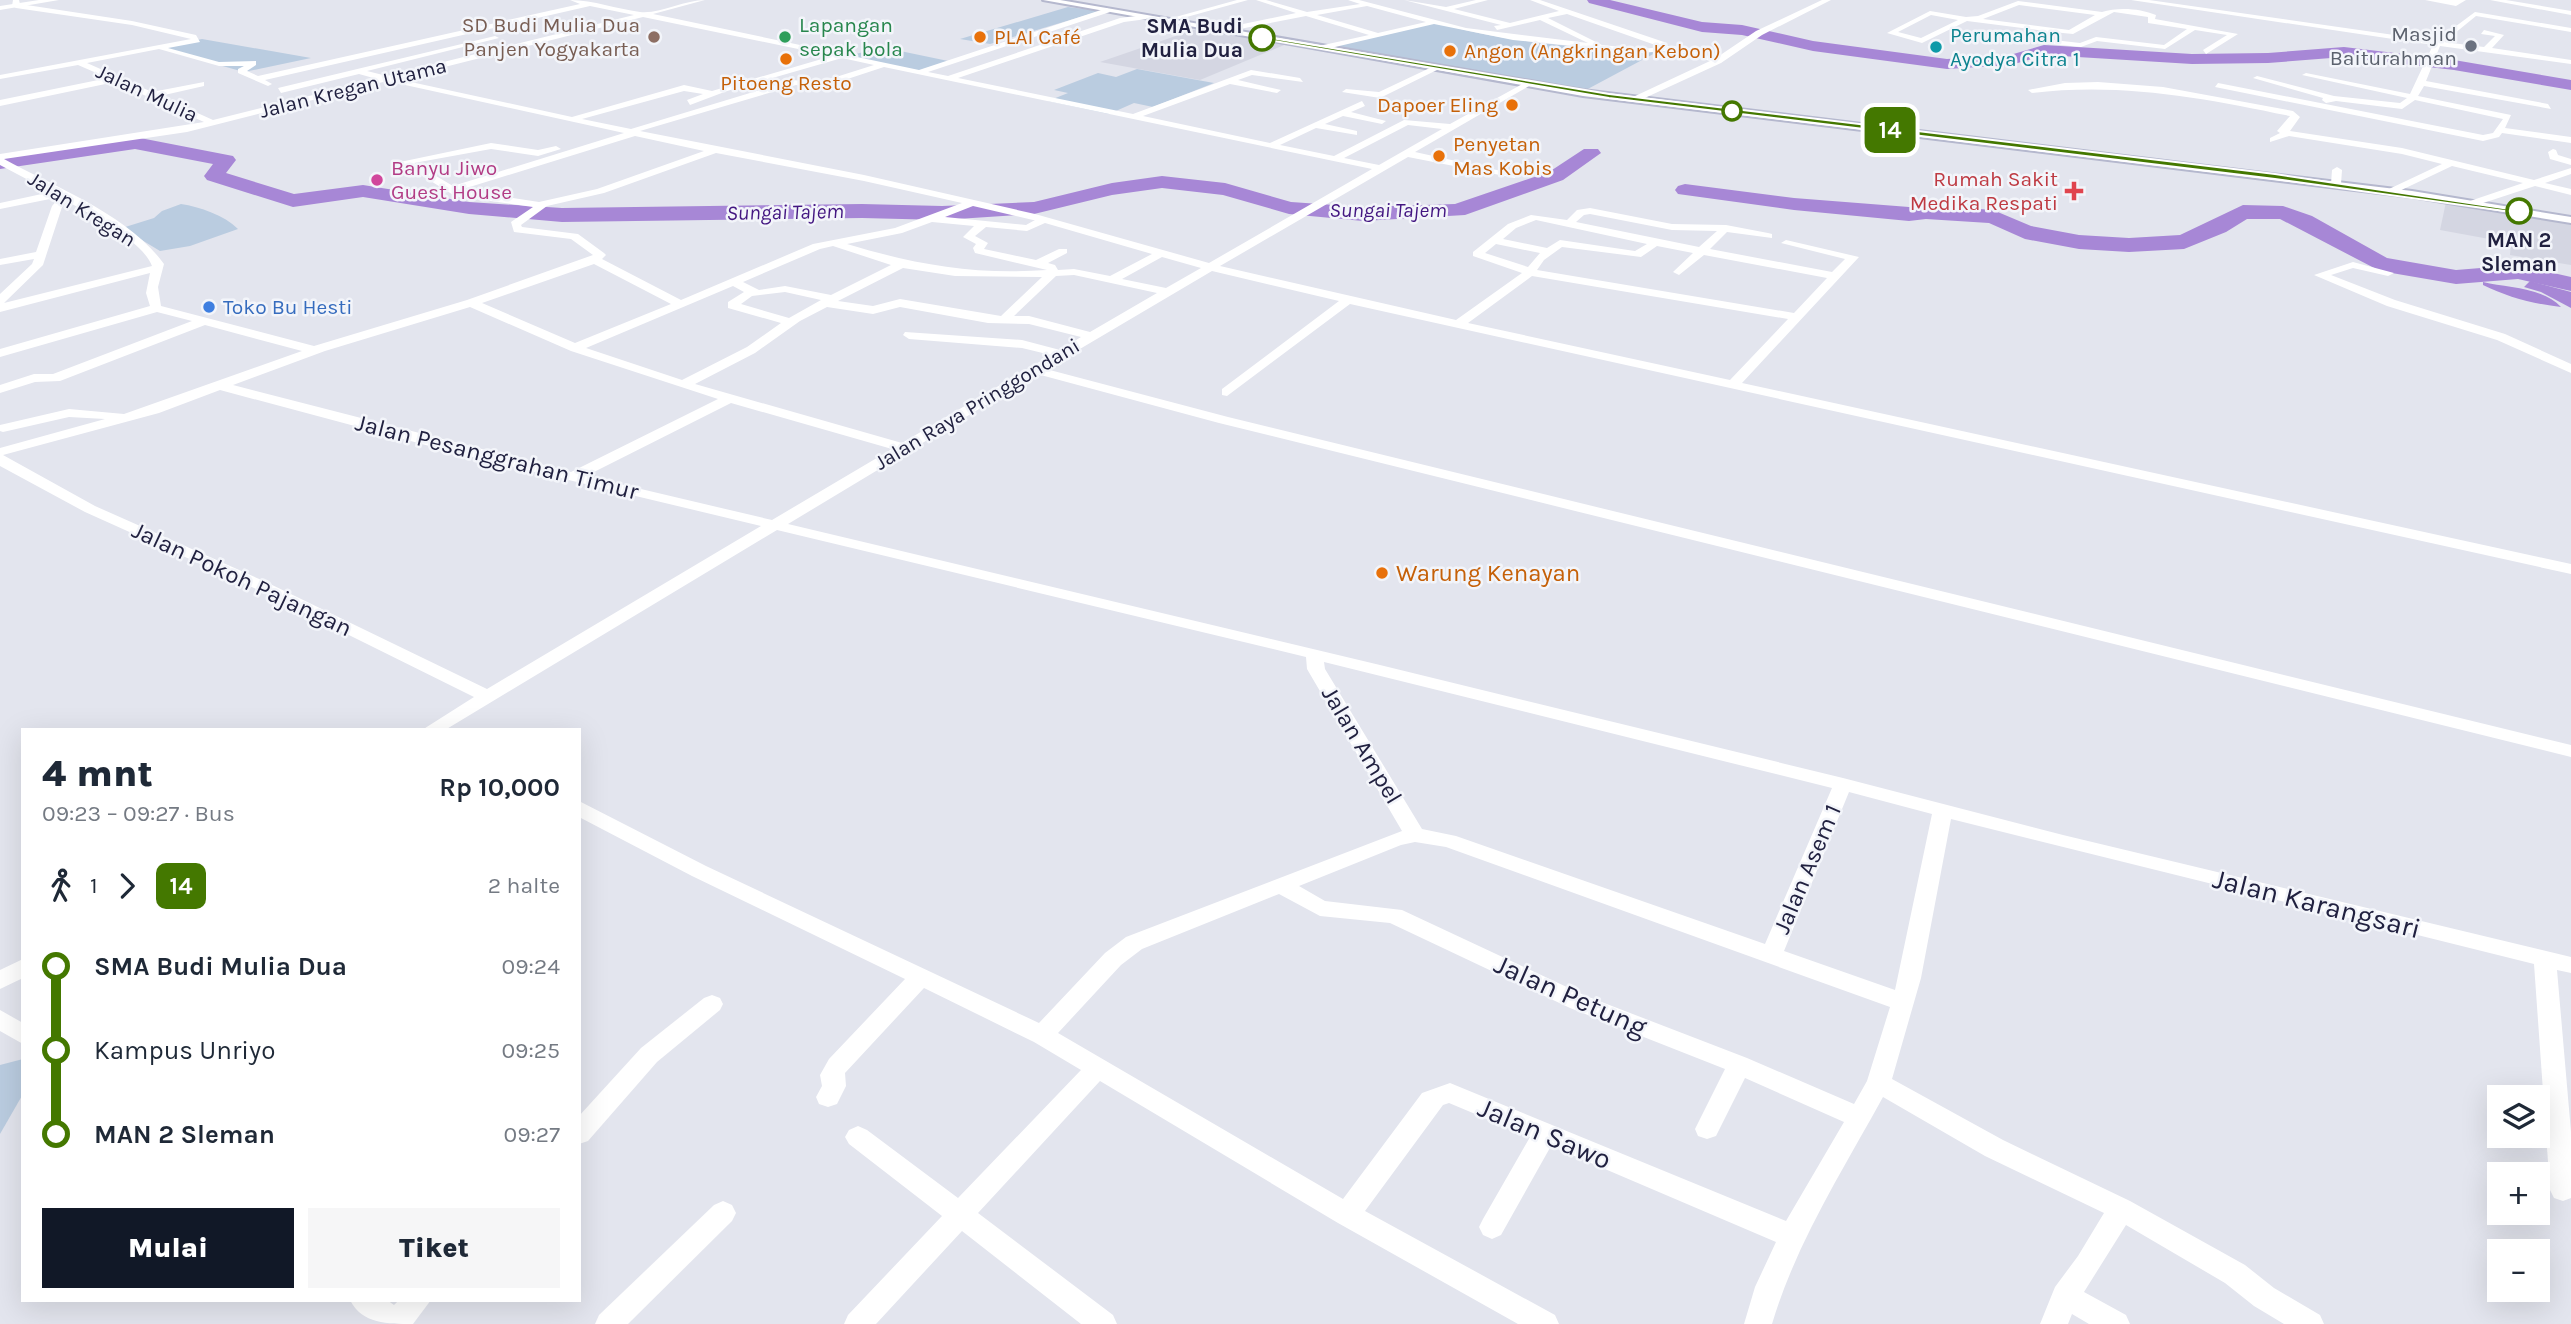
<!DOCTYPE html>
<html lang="id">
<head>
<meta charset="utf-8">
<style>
  body { margin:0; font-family:Karla,sans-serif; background:#f6f6f7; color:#1f2937; height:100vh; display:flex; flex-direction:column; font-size:26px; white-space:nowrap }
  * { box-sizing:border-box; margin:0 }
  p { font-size:23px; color:#747a83 }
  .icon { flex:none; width:38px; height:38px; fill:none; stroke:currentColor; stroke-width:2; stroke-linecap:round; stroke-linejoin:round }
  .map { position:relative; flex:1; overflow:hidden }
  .side { position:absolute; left:21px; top:728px; width:560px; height:574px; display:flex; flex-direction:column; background:#fff; border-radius:0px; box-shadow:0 7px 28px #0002 }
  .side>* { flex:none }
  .badge { padding:0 14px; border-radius:10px; font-size:24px; line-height:46px }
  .buttons { position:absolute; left:2487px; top:1085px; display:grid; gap:14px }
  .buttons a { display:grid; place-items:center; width:63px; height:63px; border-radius:0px; background:#fff; box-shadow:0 7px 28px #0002; font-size:35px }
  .map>.badge { position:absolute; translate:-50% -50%; box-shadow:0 0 0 4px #fff }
  .legs { display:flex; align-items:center; gap:10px; height:77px; padding:0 21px; font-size:23px }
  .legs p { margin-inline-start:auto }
  .summary { display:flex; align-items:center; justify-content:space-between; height:119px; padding:0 21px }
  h1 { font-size:38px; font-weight:800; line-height:52px }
  .primary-button { display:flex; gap:14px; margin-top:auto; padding:14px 21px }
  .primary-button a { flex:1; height:80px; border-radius:0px; background:#111827; color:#fff; font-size:28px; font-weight:800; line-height:80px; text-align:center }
  .primary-button a+a { background:#f6f6f7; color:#1f2937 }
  ul { padding:0 21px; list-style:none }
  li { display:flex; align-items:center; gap:24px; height:84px; font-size:26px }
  li i { display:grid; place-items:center; width:10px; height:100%; margin:0 9px; background:currentColor }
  li i::after { content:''; width:18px; height:18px; margin:-9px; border:5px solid; border-radius:50%; background:#fff }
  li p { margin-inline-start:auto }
  li:first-child i { background:linear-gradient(#0000 50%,currentColor 0) }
  li:last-child i { background:linear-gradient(currentColor 50%,#0000 0) }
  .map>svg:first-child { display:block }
</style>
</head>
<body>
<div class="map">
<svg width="2571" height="1324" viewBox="0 0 2571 1324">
  <rect width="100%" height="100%" fill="#e3e5ee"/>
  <!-- built -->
  <g fill="#d4d6e2">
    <path d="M1199,28l90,15 -89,37 -100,-18z"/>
    <path d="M2446,202l125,21v42l-61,-10 1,-12 -71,-13z"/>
  </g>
  <!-- green -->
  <g fill="#bacce0">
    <path d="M1068,7l32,4 -110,33 -30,-5z"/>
    <path d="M1434,22c72,21 148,26 223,30l-73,39 -56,-8 -197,-37z"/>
    <path d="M202,39l109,19 -67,14 -86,-24z"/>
    <path d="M881,47l72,15 -32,10 -72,-16z"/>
    <path d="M1137,69l77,14 -61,24 -19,-4 -25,11 -61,-13 20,-8 -14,-3 44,-17 18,4z"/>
    <path d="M181,204c19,3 43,11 57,25l-48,17 -30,5 -38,-23 32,-10 8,-7z"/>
    <path d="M23,1059v35l-23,40v-69z"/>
  </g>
  <!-- water -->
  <g fill="#a787d6">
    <path d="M2530,281l41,11v16l-30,-16 -17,-5z"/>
    <path d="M2483,282c24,6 60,5 78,25 -27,-3 -54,-10 -78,-22z"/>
  </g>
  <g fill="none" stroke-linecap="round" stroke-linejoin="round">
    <!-- river -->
    <g fill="#a787d6" fill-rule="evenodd">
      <path d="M1587,0h23l92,22 40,3 71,16 134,18 63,-4 34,-10 148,9 76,-1 76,-6 110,13 117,20v10l-117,-20 -110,-13 -76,6 -76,1 -147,-9 -34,10 -64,4 -134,-18 -71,-16 -40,-3 -113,-29z"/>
      <path d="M135,137l98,19 3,4 -10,13 68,21 69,-9 106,17 93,6 300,-4 80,2 92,-4 78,-19 50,-7 63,7 66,19 72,5 92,-3 94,-32 35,-23h14l3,4 -38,27 -98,35 -102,6 -74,-7 -66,-19 -61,-7 -50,7 -78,19 -92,6 -80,-2 -300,4 -93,-8 -106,-17 -70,10 -86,-27 -3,-4 9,-12 -78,-15 -135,20v-12z"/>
      <path d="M1685,184l109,14 115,9 17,-2 67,5 38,16 48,9 50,3 51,-3 63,-30 40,1 29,10 75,42 69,12 62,-5 53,12v14l-53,-12 -62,5 -76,-13 -100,-52h-33l-21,13 -42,17 -55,3 -50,-3 -54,-10 -36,-16 -63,-4 -17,2 -115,-11 -116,-16 -3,-4 3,-4z"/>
    </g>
    <!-- secondary casing -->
    <g stroke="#b5b8ce" stroke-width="4">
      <path id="secondary" d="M1043,0h17l523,90 829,101 159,26v6l-159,-26 -829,-101z"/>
    </g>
    <!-- minor -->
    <g fill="#fff" fill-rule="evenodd">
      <path d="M13,0h6l1,4 112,17 64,14 4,7 -32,6 51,14 37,-1v4l-9,6 11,5 322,-72 -10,-4c24,0 46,9 70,12 21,2 44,-12 65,-12l-52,14 266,56 188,-62 3,4 -182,60 20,4 172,-58 24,-3 3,4 -23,3 -166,56 175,36 118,-44 49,8 3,4 -51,-7 -14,5 43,10 -4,3 -47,-9 -87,32 127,27 92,-42 3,5 -14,6 35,9 -4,3 -39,-8 -18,8 32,7v4l-41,-7 -36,17 54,11 70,-36 46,4 76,-42 3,4 -114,66 100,22v4l-107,-21 -188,109 236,54 66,-47 -49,-17v-4l35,-28 23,-9 36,5 10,-10 13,-2 82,16 54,1 42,8 4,1v4l-45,-6 -17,17 122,23 13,-13 -64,-16 5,-3 73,17 -117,126 829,181v10l-1221,-270 -123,92 -5,-1v-6l117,-88 -127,-30 -166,98 182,48 1343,328v12l-1352,-334 -182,-49 -249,150 592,141 463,113 220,57 508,122v16l-14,-3 14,162v66l-8,3 -9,-3 -4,-8 -16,-226 -583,-145 -30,159 -29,101 111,61 127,61 115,64 29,23 46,27 4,9h-40l-30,-18 -29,-23 -99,-58 -42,67 42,23 4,9h-41l-17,-10 -4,10h-28l15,-37 23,-31 26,-43 -119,-57 -102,-59c-40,73 -87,146 -111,227h-28l11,-37 21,-45 -225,-96 -50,89 -9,4 -9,-4 -4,-8 4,-8 47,-82 -81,-34 -6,2 -78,106 190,104 4,9h-41l-180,-101 -238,-142 -122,132 135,102 4,9h-36l-119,-93 -86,93h-32l4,-9 94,-99 -93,-72 -4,-7 4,-7 9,-4 9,4 91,68 123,-128 -47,-28 -110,-54 -79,85 1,13 -9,18 -9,3 -9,-3 -3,-7 6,-11 -2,-11 9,-16 76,-80 -213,-103 -113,-59v-16l127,65 333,157 66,-70 21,-16 276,-106 -95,-162 -1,-12 -529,-127 -332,200h-23l52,-33 -220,-109 -169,-76 -85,-46v-18l105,-29 -36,-2 -66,15 -3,-1v-6l69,-16 55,5 178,-63 -97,-26 -145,56 -25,1 -35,11v-8l34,-11h19l139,-53 -35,-9 -157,45v-8l150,-43 -4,-13 4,-20 -150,39v-18l32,-30 2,-5 -34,6v-6l36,-7 16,-46 8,-9 -60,12v-6l51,-11 -51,-27v-11l204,-32 -89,-40 -115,24v-6l108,-22 -30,-13 -78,14v-4l191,-36 -59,-14 -116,-17 -4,-2zM590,6l44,9 -247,61 -20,-5 132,-33 -4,-2 -217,52 3,5 78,-19 18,5 -164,41 -53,-24 44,-10v-4l-52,10 -65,-29 72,-14 60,17h25l-6,3v4l30,13 4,-2 -7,-4zM643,17l189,39 -120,35 -28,-6 -112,32 -175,-38zM842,58l32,7 -57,18 -24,-3 -162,49 -49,-10 102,-28 19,3 -16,6 3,5 37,-14zM884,67l488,102 -163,94 -174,-49 -171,-39 -224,-44 156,-46 21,4zM387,81l237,52 -171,53 -39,-23 77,-14 47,7 23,-7 -5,-3 -18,4 -47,-7 -91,19 55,34 78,11 -22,15 3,10 57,7 22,16 -126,45 -153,46 -153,-40 -3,-19 6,-23c-35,-49 -109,-77 -160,-105l183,-27zM1408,125l34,4 -63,36 -35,-7zM635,136l69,15 -107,38 -58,13 -79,-12zM716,153l148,28 98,22 -67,25 -82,16 -132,56 -79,-41 4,-4 -2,-2 -26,-19 -56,-7 -1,-2 26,-19 57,-13zM67,201c24,14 75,39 85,65l-148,37 39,-38 19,-58zM973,206l60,14h2l-9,5 -81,-8zM1590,214l82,16 45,1 -18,16 -123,-25 8,-7zM1536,220l111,24 -12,7 -75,-11 -13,8 -44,-9 13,-11zM932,222l42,4 -11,11 13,7 -3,4 2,5 72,17c-73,5 -130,-5 -200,-26l55,-11zM1045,223l107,31 -42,22 -36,-7 -16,1 -3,-5 -7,-2 19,-10v-4h-8l-23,11 -52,-11 4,-6 -13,-7 11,-9 41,4zM1496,244l44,9 -12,14 -43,-14zM833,246l58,19 -60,30 -46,-9 -26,4 -16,-8 77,-33zM1657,246l36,7 -20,19 6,3 25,-20 123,23 -33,35 -257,-43 7,-10 18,-13 79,10zM1162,257l39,11 -35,20 -44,-9zM594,264l77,40 -96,39 -93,-40zM903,268l52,8 87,1 -41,39 -101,-17 -27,7 -35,-5zM1074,275l83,18 -67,39 -61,-16h-15l42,-40zM1532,276l256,43 -58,61 -262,-57zM733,286l11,6 -16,10v6l53,15 -34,24 -65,33 -96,-32zM785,292l36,8 -32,18 -48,-14 11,-8zM470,307l101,44 147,48 -147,73 -338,-87 92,-34zM827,307l46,7 27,-7 88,16 41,1 52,13 -21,13 -38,-10 -117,-8 -2,3 6,4 113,9 29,7 -149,88 -207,-59 60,-31 45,-32zM220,390l228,61 313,75 -274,163 -221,-107 -171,-76 -92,-51 156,-42zM731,403l161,46 -120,71 -186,-44zM1324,662l508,126 -67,156 -309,-108 -34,-7 -97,-160zM1849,792l83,22 -37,176 -111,-39zM1415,842l31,5 444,160 -23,74 -13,23 -107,-46 -161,-62 -184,-86 -77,-9 -26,-15 102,-41zM1279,894l41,22 70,7 180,85 155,61 -30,60 3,7 9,3 9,-3 29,-58 99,44 -58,99 -336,-138 -28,10 -79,106 -285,-166 63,-68 21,-16z"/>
      <path d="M1237,0h11l-83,23 -4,-2z"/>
      <path d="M1256,0h10l41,12 53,-8 -12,-4h11l107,28 122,15 -48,-23 -43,10 -3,-4 7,-1 -97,-25 42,7 30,-7h12l-34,9 56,14 49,-12 -29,-11h10l127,43v3h7l42,12 40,-27 66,-31h9l-69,35 -41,28 -85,39 -3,-5 77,-36 -36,-11 -32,3 -129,-13 -79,-16 -112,26 -3,-4 50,-11 -63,-19 -87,17v-4l77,-16zM1367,6l59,16 -48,11 -61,-18zM1567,14l94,33h1l-20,2 -40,-4 -54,-27z"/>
      <path d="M2131,0h18l287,41 39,-29 96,16v4l-95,-16 -32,26 40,5 11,-11 -14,-2 3,-4 20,5 -12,13 79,12v4l-131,-18 -14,35 122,23 3,5 -127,-23 -6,10 93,19 -6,13 66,9v6l-69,-10 -3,4 -16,4 -268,-54 3,-4 265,52 10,-2 10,-14 -88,-19 -13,9 -66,-8 -10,2 -4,-3 1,-2 -70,-20 4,-2 77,20 66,7 7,-5 -105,-23 4,-2 104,21 23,-49z"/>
      <path d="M2425,0h41l-10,6z"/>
      <path d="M2490,0h16l65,11v4z"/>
      <path d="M2018,1l84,11c15,-5 38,-4 54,3l-1,4 83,15 -32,20 -3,-4 24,-15 -32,-5 -30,19 -68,-8 -16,6 -42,-4 -4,-2 10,-10 -78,-10 -45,22 -35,-10 43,-22 36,6 12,-1zM2019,5l76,10 -26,15 -86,-11zM2114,12l34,5v6l39,6 -23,16 -68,-8 -16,6 -35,-4 8,-7 20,2zM1931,15l27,5 -37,18 -23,-6z"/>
      <path d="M1434,66l7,2 -61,30 -38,-6 4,-3 33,3z"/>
      <path d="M2098,82l65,5 130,24 7,6 -10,14 112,17 132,32 37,-12v6l-26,9 26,6v6l-36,-9 -61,20 -4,-1v-4l53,-18 -71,-17 -59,28 -4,-1v-4l53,-25 -40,-10 -113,-18 -19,6v-4l10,-5 -3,-2 13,-15c-86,-18 -170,-34 -258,-23l-4,-3 37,-7z"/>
      <path d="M2553,149l3,1 2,5 13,4v6l-21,-6 -2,-7z"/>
      <path d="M2337,167l5,3 -1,14 -5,3 -5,-3 1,-14z"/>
      <path d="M2353,262l41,11 -6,3 -35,-8 -22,7 64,25 110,34 66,30v9l-74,-33 -110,-34 -73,-31z"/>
      <path d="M23,959v19l-23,11v-19z"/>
      <path d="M712,995l8,3 3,6 -3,6 -63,52 -69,79 -9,3v-28l62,-68 63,-50z"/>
      <path d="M0,1010l23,13v21l-23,-13z"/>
      <path d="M723,1201l9,4 4,8 -4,8 -104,103h-33l4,-9 115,-110z"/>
      <path d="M350,1300h37l7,5 5,-5h32l-18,24c-25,0 -51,0 -63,-24z"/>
    </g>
    <!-- tertiary -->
    <path fill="#fff" fill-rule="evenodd" d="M39,0h20l-59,10v-4z"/>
    <!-- secondary -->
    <use href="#secondary" fill="#fff" fill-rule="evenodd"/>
  </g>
  <!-- line-1 -->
  <path fill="#447800" stroke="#fff" stroke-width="2" d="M1260,36l349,58 666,80 248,37 -4,2 -244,-34 -666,-81 -347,-59z"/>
  <!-- markers -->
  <circle fill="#8d6e63" stroke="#f3f5fa" stroke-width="2.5" cx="654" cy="37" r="7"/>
  <circle fill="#2e9e5b" stroke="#f3f5fa" stroke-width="2.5" cx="785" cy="37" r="7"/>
  <g fill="#e8710a" stroke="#f3f5fa" stroke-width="2.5">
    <circle cx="980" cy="37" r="7"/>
    <circle cx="1450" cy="51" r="7"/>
    <circle cx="786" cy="59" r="7"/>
    <circle cx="1512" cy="105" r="7"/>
    <circle cx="1439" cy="156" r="7"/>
    <circle cx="1382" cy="573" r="7"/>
  </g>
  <g fill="#fff" stroke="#447800" stroke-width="3.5">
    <circle cx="1262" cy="38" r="12"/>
    <circle cx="1732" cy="111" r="9"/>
    <circle cx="2519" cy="211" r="12"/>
  </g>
  <circle fill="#6b7280" stroke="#f3f5fa" stroke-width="2.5" cx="2471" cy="46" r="7"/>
  <circle fill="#0f9aa8" stroke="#f3f5fa" stroke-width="2.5" cx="1936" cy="47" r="7"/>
  <circle fill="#d1479c" stroke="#f3f5fa" stroke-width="2.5" cx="377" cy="180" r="7"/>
  <path fill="#e0444e" stroke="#f3f5fa" stroke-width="2.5" d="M2070.5 180.5h7v7h7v7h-7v7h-7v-7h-7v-7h7z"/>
  <circle fill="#3f7fe0" stroke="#f3f5fa" stroke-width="2.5" cx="209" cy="307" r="7"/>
  <g text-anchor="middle" stroke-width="5" stroke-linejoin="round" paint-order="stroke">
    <!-- far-education labels -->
    <g font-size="21" fill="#785e54" stroke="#f3f5fa" text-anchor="end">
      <text x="640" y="32">SD Budi Mulia Dua<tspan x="640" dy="24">Panjen Yogyakarta</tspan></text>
    </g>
    <!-- far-leisure labels -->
    <g font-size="21" fill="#27864d" stroke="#f3f5fa" text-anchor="start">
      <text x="799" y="32">Lapangan<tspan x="799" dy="24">sepak bola</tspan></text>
    </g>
    <!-- far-stop labels -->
    <g font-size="21" font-weight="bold" fill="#212140" stroke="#f3f5fa" text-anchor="end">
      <text x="1243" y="33">SMA Budi<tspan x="1243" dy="24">Mulia Dua</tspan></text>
      <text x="2519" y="247" text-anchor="middle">MAN 2<tspan x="2519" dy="24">Sleman</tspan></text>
    </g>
    <!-- far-worship labels -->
    <g font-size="21" fill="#5b616d" stroke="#f3f5fa" text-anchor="end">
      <text x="2457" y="41">Masjid<tspan x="2457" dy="24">Baiturahman</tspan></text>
    </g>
    <!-- far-culture labels -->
    <g font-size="21" fill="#0d838f" stroke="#f3f5fa" text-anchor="start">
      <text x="1950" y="42">Perumahan<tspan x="1950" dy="24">Ayodya Citra 1</tspan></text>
    </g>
    <!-- far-food labels -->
    <g font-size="21" fill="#c56008" stroke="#f3f5fa" text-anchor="start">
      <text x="994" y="44">PLAI Café</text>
      <text x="1464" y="58">Angon (Angkringan Kebon)</text>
      <text x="786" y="90" text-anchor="middle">Pitoeng Resto</text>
      <text x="1498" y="112" text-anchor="end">Dapoer Eling</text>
      <text x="1453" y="151">Penyetan<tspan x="1453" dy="24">Mas Kobis</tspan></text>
    </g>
    <!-- far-street labels -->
    <g font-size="21" fill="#212140" stroke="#f3f5fa">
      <text transform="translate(353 88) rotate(-14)" y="7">Jalan Kregan Utama</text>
      <text transform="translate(147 93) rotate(25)" y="7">Jalan Mulia</text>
      <text transform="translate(82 209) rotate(32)" y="7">Jalan Kregan</text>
      <text transform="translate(977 404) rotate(-31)" y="7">Jalan Raya Pringgondani</text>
    </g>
    <!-- far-hotel labels -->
    <g font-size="21" fill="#b23c85" stroke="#f3f5fa" text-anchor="start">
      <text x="391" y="175">Banyu Jiwo<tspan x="391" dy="24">Guest House</tspan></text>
    </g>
    <!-- far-health labels -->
    <g font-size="21" fill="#be3a42" stroke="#f3f5fa" text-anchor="end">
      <text x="2058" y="186">Rumah Sakit<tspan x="2058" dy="24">Medika Respati</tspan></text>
    </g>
    <!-- far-water labels -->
    <g font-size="21" font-style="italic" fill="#431681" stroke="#f3f5fa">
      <text x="1388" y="217">Sungai Tajem</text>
      <text transform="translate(785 212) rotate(-1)" y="7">Sungai Tajem</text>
    </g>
    <!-- far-shop labels -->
    <g font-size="21" fill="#366cbe" stroke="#f3f5fa" text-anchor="start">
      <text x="223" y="314">Toko Bu Hesti</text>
    </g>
    <!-- street labels -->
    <g font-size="24" fill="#212140" stroke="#f3f5fa">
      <text transform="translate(497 457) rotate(14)" y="8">Jalan Pesanggrahan Timur</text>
      <text transform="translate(242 579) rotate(25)" y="8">Jalan Pokoh Pajangan</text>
      <text transform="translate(1362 745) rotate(59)" y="8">Jalan Ampel</text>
      <text transform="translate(1807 869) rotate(-67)" y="8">Jalan Asem 1</text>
    </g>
    <!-- food labels -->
    <g font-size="24" fill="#c56008" stroke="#f3f5fa" text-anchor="start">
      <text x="1396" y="581">Warung Kenayan</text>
    </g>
    <!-- near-street labels -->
    <g font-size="28" fill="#212140" stroke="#f3f5fa">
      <text transform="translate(2317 903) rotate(14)" y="10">Jalan Karangsari</text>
      <text transform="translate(1571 995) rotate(24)" y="10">Jalan Petung</text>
      <text transform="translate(1545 1133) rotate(23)" y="10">Jalan Sawo</text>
    </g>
  </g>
</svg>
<div class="buttons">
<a><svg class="icon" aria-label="layers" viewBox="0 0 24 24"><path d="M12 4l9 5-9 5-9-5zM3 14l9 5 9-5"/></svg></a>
<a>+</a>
<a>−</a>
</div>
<b class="badge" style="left:1890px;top:130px;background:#447800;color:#fff">14</b>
<section class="side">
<div class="summary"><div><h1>4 mnt</h1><p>09:23 – 09:27 · Bus</p></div><b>Rp 10,000</b></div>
<div class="legs"><svg class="icon" aria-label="walk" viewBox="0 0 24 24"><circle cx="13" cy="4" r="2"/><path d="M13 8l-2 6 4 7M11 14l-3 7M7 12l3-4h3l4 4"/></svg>1<svg class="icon" aria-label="forward" viewBox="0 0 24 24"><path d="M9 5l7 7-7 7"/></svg><b class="badge" style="background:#447800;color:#fff">14</b><p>2 halte</p></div>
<ul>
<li><i style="color:#447800"></i><b>SMA Budi Mulia Dua</b><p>09:24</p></li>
<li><i style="color:#447800"></i><span>Kampus Unriyo</span><p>09:25</p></li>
<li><i style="color:#447800"></i><b>MAN 2 Sleman</b><p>09:27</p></li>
</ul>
<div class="primary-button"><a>Mulai</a><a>Tiket</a></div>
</section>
</div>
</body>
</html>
